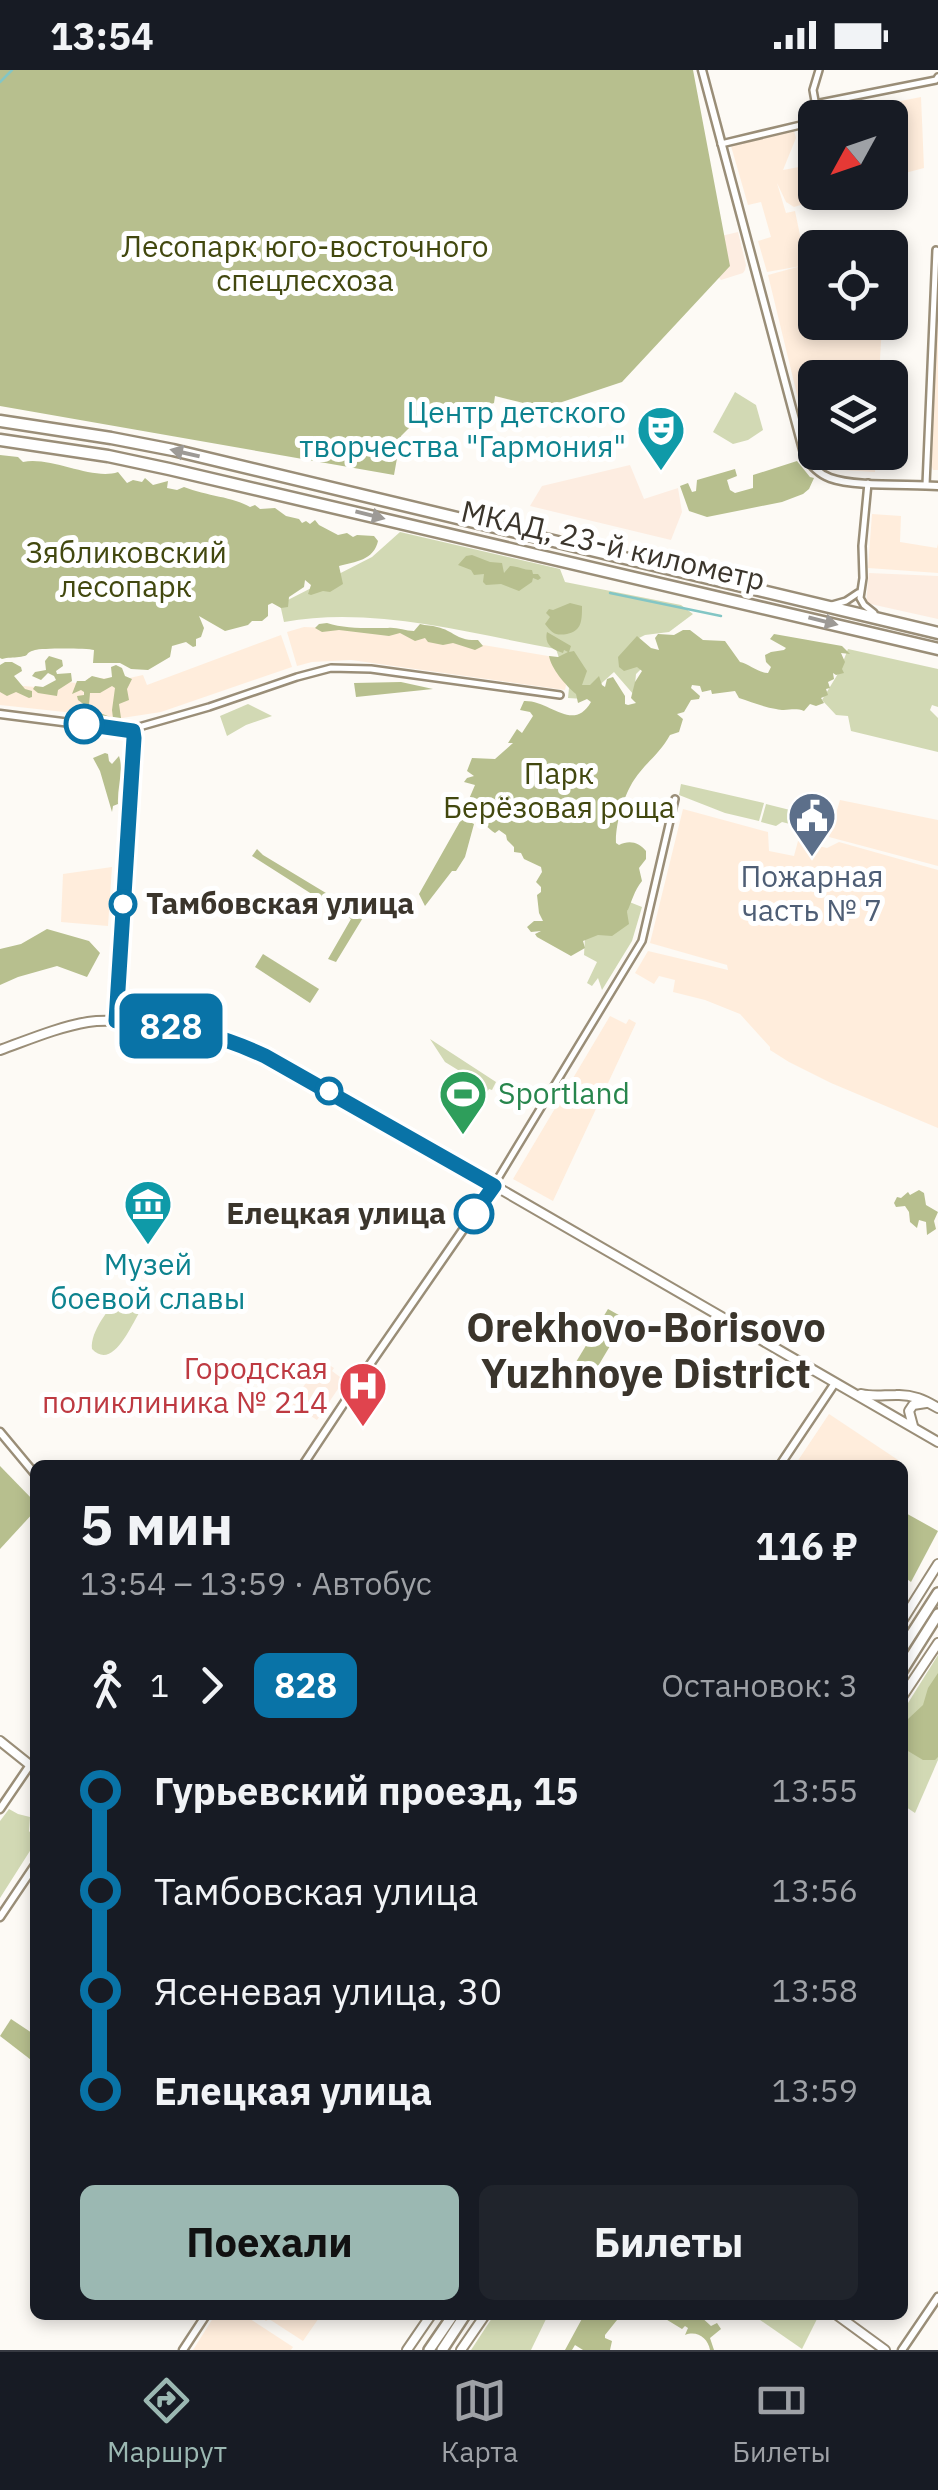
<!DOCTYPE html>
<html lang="ru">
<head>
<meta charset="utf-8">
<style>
  body { margin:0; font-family:"IBM Plex Sans",sans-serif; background:#20242c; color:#f1f3f6; height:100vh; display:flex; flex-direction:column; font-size:38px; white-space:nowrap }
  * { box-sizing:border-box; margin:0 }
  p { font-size:32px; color:#9ea1a6 }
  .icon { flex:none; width:55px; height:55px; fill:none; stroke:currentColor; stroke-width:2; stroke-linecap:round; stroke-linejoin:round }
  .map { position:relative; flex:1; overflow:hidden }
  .details { position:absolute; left:30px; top:1390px; width:878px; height:860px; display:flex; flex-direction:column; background:#171b24; border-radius:15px; box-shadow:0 5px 15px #0003 }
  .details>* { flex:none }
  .badge { padding:0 20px; border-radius:15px; font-size:35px; line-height:65px }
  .needle { width:65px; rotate:230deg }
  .fabs { position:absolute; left:798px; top:30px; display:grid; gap:20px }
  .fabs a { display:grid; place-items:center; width:110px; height:110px; border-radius:15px; background:#171b24; box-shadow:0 5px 15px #0003; font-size:50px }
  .map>.badge { position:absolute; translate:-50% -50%; box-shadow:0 0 0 5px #fff }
  .legs { display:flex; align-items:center; gap:15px; height:110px; padding:0 50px; font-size:32px }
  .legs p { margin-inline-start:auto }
  .head { display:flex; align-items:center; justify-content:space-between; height:170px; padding:0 50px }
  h1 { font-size:55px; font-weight:700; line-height:75px }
  .cta { display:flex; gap:20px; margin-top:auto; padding:20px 50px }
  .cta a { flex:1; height:115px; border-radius:15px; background:#9bb8b2; color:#111; font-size:40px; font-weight:700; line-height:115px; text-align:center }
  .cta a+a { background:#20242c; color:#f1f3f6 }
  ul { padding:0 50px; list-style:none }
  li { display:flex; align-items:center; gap:35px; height:100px; font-size:38px }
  li i { display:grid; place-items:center; width:15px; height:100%; margin:0 12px; background:currentColor }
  li i::after { content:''; width:25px; height:25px; margin:-12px; border:8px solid; border-radius:50%; background:#171b24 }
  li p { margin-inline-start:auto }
  li:first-child i { background:linear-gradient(#0000 50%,currentColor 0) }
  li:last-child i { background:linear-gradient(currentColor 50%,#0000 0) }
  .status { display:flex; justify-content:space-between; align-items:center; height:70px; padding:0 50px; background:#171b24; direction:ltr }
  .status svg { height:28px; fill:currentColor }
  .tabs { display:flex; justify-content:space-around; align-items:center; height:140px; border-top:2px solid #363941; background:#171b24; font-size:28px; color:#9ea1a6 }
  .tabs a { display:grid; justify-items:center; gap:5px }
  .tabs .on { color:#9bb8b2 }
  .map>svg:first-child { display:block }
</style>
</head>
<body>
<div class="status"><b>13:54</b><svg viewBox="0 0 49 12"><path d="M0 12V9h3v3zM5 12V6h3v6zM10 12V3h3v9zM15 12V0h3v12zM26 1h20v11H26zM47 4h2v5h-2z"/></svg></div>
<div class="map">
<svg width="938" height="2280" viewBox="0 0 938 2280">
  <rect width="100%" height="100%" fill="#fdfaf5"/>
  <!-- commercial -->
  <g fill="#fdede1">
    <path d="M738,162l8,33 -1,5 -2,3 -22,7 -7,-8 7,-36z"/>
    <path d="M630,395l14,34 34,-11 4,24 -11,28 -141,-34 12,-20z"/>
    <path d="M869,503l69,3v43l-72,-16z"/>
    <path d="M321,1290l13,8 -2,3 12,9 -27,40 -25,-16z"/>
  </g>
  <!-- industrial -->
  <g fill="#ffeddc">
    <path d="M921,27l3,71 -34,9v-59l-61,-1v-2z"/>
    <path d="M794,61l2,7 -13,32 32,-6v28l26,1 -47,14 -8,-5 -9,-19 9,30 9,-2 11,53 9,-1v59l42,1 4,8 21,-6 -3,52 -64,1v74l61,1 -1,19 -33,-2 -28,-16 -6,-14 -40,-165 33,-9 -34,6 -9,-31 13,-4 -10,-35 -13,3 -17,-59z"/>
    <path d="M938,213v187h-5l-3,-7z"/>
    <path d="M872,444l29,2 -1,26 37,6 1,-4v29l-70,-5z"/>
    <path d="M304,557l95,4 155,26 12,28 -1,5 -214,-30 -39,2 -15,4 -10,-34z"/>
    <path d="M281,565l11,32 -131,45 -39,6 -35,-2 1,-38 37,1 18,-4 4,10z"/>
    <path d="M61,611l23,3 -1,30 -83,-9v-21l59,5z"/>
    <path d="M840,730l98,20v46l-109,-29z"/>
    <path d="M683,739l85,23 1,19 25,5 4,-15 29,7 12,-6 99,28v258l-107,-45 -42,-21 -19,-12v-3l-30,-33 -35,-14 -32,-8 2,-12 -16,-4 -5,8 -19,-11 13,-22 80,19 -1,-5 -77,-22z"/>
    <path d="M112,797l-4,59 -47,-4 2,-48z"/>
    <path d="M610,946l16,8 3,-5 7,4 -83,178 -40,-22z"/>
    <path d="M829,1344l69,46 -3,5h-100z"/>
    <path d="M215,2245h29l49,32 -2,3h-98z"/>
    <path d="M258,2245h63l-18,26 -34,-22 -3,2z"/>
  </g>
  <!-- green -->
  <g fill="#d2d9b4">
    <path d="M735,322l21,13 7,25 -15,10 -15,4 -20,-12z"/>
    <path d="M400,462l160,37 5,13 116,23 12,9 -24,18 -24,3 -8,4 -7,28h13l-7,7 -2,21 -20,-23 -30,27 -16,-1 1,-10 -13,-39c-88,-16 -183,-43 -272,-27l-4,-18 92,-47z"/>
    <path d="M848,579l90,20v38l-6,-2 -2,5 8,8v34l-87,-21 -3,-15 -12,-1 -14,-15 17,-28z"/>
    <path d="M248,634l24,12 -26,9 -19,11 -7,-20z"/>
    <path d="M681,714l83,19 -5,18 -34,-8 -46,-18z"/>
    <path d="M829,731l-6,26 -23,-5 -2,4 -16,-4 -6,4 -15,-4 5,-18 32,8z"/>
    <path d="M627,831l15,6 -10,34 -30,49 -4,-12 -6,8 -5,-3 10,-21 -13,-7 1,-18 35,-15 8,-12z"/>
    <path d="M430,969l66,43 -4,8 -3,-1 -7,10 -19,-7 8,-14 -26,-16z"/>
    <path d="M122,1226h8l7,5 2,12c-10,17 -27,57 -47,36 -2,-17 17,-42 30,-53z"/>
    <path d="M938,1585v105l-23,53 -12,-8v-94z"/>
    <path d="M9,1739l9,5 12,3 -1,14 6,8v4l-35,55v-77z"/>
    <path d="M494,2245h54l-17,35h-60z"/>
    <path d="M753,2245h66l-17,34z"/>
  </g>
  <!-- forest -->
  <g fill="#b7bf8e">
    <path d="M0,0h693l37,196 -108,116 -78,26 -49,-12 -1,7 -39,13 -42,8 -12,12 -7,39 -394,-69z"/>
    <path d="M0,385l18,2 5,5c28,-6 70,19 95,10l9,11 6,-3 9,2 3,-4 8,7 15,-4 -1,7 10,2 7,-3c22,9 50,10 66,20l5,-2 5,4 15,-1 11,8 13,3 3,4 4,-2 4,3 5,-4 4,5 19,10 9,-2 6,4 4,-2 17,1 4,5c-4,19 -23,21 -39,25l4,18 -13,8 -7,-1 -12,4 -3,-1 3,-9 -6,-5 -1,7 -15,10 -1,10 -7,1 -9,-5 -4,2v11l-6,5h-10l-4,4 -23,6 -26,-15 5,12 -3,9 -5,2v7l-3,1 -7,-5 -14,4 -2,11 -22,13 -17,-1 -11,-6h-27l1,-13c-7,-2 -53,-2 -59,0 -13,4 -2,5 -16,7 -6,1 -11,0 -17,2l-2,-1z"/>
    <path d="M797,391l13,16 4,1 -5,11 -6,5 -21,8 -75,15 -18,-6 -9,-25 8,-3 4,9 4,-1 1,-11 38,-11 2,7 -10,4 3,10 5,3 18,-5v-13z"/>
    <path d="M472,485l18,7 12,1 2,10 6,-7c8,0 13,4 22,4l1,4h5l3,4 -3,2 -5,-2 -1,4 -13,9 -18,-7 -15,1 -3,-3 1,-8 -10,1 -3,-5 -13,-5 8,-9z"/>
    <path d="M570,533l12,3c0,14 0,25 -15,28 -12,2 -15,-1 -22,-10l5,-7 -4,-4 3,-4 4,1z"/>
    <path d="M327,553c18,6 41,5 61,5 8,-1 17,3 26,3l6,-7c6,2 12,1 17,3 18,4 19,14 41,13l5,6 -8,4 -22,-7 -10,2 -15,-3 -3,-4 -10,3 -15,-8 -11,3 -50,-6 -17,2 -7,-4 4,-4z"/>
    <path d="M683,560h7l13,10 22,1 15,21c9,2 19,11 28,11l3,-6 -5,-5 -1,-7 6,-3 13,-2 2,-2 -16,-9 4,-5 68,12 8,8 -9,-1 4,9 -3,7 2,4 -8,2 -3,-2 1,6 -6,3 2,6 -4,1 2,6 -7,3 3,5 -8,3 -6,-2 -6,7c-11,-4 -17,1 -28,-2 -12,-2 -25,-7 -37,-11l-4,-7 -23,3 -1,-4 -9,2 -2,-6 -8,-1 -1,3 9,8 -1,3 -8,1 -7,12 -7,2 6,5 -4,13 -9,3c-11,20 -25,28 -36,45 -10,15 -19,45 -18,63l3,2c10,-5 20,-3 27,6v8l-7,9 3,13c-8,10 -10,20 -15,31l2,12 -17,12 -14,-1 -15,6 2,7 -14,8 -34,-19 -2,-3 6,-3 -10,1 -4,-5 7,-6h9l-4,-8 -2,-18 4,-3v-5l-5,-5 6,-10 -1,-5 -17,-8 -3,-6 -7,-1v-5l-7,-7 -1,-5 -7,-5 -4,3c-10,-6 -22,-23 -26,-34l6,-14 -11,-3 3,-4 7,-2 -7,-5 5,-13 23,1 18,-16h-5l9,-14 5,4 11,-17 -3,-4 -10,-2 4,-9c26,-1 49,32 67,1l-4,-3 -9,4 -2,-9c-11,-9 -25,-26 -27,-38l9,1 10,-5 -4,-2 -1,3c-11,-3 -19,-9 -16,-21l24,14 -2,6 5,-1 13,20 -5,14h8l9,-9 3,9 3,2 2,-8 6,-2 12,19v8l3,1 8,-2 -5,-5 4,-16 7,-11 -5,-4 -13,4 -5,-4 -1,-10 19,-21 14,12 8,2 -4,-12 3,-4 16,1z"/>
    <path d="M49,586l13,4 1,6 -7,5 1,3 14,-1 1,8 -14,9 -1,6 -19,-3 -5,-4 2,-3 8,1 13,-7 -2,-4 -6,-3 -7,7 -9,-4 3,-4 11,-2 -1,-9z"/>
    <path d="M5,592h7l9,5 1,4 -8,5 11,13 7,2v6l-3,1 -13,-6 -9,4 -7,-4v-27z"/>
    <path d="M116,595l6,3 3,8 7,3 -5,10 2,11 -10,4 2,14 -3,4 -8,2 -13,-4 -1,-4 4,-3 13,5 -1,-8 3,-22 -3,-2 -12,7h-10l-1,12 4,9 -3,4 -7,-4 3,-8 -8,-6 -1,-4 7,-1v-3l-3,-2 -9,4 5,-13h8l7,-5 12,3 8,-2 -1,-10z"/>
    <path d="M401,612l32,7 -77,8 -2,-14z"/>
    <path d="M105,683l3,1 1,7 3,3 7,-8c5,14 -2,32 -1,48l-5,2 -1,6 -12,-41 -7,-13z"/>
    <path d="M462,748l12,6 -9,33 -9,14h-4l-27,35 -6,-12z"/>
    <path d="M257,779l6,6 101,61 -28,46 -8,-3 23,-40 -99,-63z"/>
    <path d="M47,859l42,12 11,12 -13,24 -30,-11 -39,11 -18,8v-36l21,-5z"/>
    <path d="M263,884l56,35 -9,14 -55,-36z"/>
    <path d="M919,1120l5,3 2,12 12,7 -4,9 2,8 -9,6 -1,-13 -7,-2 -2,8 -7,-6 -1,-10 -4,-6 -9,1 -2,-4 3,-6 4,1 7,-6 2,3z"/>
    <path d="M608,1239l18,10 -38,64 -18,-11z"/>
    <path d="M0,1396l35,36v9l-35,38z"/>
    <path d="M902,1441l36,20 -27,51 -8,-6z"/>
    <path d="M938,1603v84l-3,3h-12l-20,-12v-18l5,-11 15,-14 5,-17z"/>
    <path d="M11,1949l24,16v28l-35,-27z"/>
    <path d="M584,2245h37l-16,20v3l7,3 -2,9h-27l-8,-5 -3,5h-7z"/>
    <path d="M659,2245h40l12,11 6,-3 4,6 -11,9 4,12h-4c-2,-12 -13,-20 -25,-15l3,-7 -3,-2 -3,3z"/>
  </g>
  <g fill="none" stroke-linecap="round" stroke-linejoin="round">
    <!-- stream -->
    <g stroke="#83c6c5" stroke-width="2.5">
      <path d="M0,12l12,-12"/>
      <path d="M610,523l111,23"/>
    </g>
    <!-- minor casing -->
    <g stroke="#9a8e78" stroke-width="10">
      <g id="minor">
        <path d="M815,34l121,-24 2,-3"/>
        <path d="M721,74l88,-21 8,-11 -4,-22 6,-20"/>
        <path d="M868,413l-6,63 1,32 -3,20 4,7 10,8"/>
        <path d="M926,415l10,-235"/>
        <path d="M832,535l14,-4 12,-8"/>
        <path d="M133,661l6,-4 70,-20 88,-30 34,-9 40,1 189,26"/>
        <path d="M494,1115l148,-244 33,-142"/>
      </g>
    </g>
    <!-- tertiary casing -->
    <g stroke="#9a8e78" stroke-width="11">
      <g id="tertiary">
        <path d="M702,0l103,387c7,9 14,17 25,21 24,9 80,6 108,8"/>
        <path d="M0,644l133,17 -16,290"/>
        <path d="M0,1362l35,42"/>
        <path d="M303,1395l61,-92 130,-188"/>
        <path d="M780,1395l55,-82"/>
        <path d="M0,1739l30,-44"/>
        <path d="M0,1847l35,-52"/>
        <path d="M183,2280l23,-35"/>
        <path d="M902,2280l36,-53"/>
      </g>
    </g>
    <!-- secondary casing -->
    <g stroke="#9a8e78" stroke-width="12">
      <g id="secondary">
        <path d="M0,980c28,-10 58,-23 88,-28 17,-3 36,-1 53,1 78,6 134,37 200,74l597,345"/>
        <path d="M861,1324c12,3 22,1 35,1 16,-1 29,5 42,13"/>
        <path d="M913,1356l-4,-15 4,-6 13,-2"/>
        <path d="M902,1551l36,-57"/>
        <path d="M902,1627l36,-54"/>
        <path d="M0,1671l35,28"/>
        <path d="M837,2245l48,35"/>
        <path d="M407,2280l24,-35"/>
        <path d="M461,2280l24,-35"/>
      </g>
    </g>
    <!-- primary casing -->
    <g stroke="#9a8e78" stroke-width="14">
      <g id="primary">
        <path d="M902,1579l36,-56"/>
        <path d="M902,1601l36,-57"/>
        <path d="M429,2280l24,-35"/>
        <path d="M442,2280l23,-35"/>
      </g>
    </g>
    <!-- trunk casing -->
    <g stroke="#9a8e78" stroke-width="15">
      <g id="trunk">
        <path d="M0,351l111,17 62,12 765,183"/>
        <path d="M0,370l108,16 61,13 769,180"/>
      </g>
    </g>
    <!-- minor -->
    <use href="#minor" stroke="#fff" stroke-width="5"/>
    <!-- tertiary -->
    <use href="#tertiary" stroke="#fff" stroke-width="6"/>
    <!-- secondary -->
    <use href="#secondary" stroke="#fff" stroke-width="8"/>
    <!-- primary -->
    <use href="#primary" stroke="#fff" stroke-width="9"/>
    <!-- trunk -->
    <use href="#trunk" stroke="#fff" stroke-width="10"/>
  </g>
  <!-- one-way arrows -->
  <defs><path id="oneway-solid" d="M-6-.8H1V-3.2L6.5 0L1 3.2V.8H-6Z" transform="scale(2.5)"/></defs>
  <g fill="#9d9a96">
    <use href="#oneway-solid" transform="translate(185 383) rotate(-167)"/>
    <use href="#oneway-solid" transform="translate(370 445) rotate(14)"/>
    <use href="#oneway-solid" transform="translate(823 551) rotate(14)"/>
  </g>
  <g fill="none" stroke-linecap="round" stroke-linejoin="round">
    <!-- line-1 casing -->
    <g stroke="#fff" stroke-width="22">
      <path id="line-1" d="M84,654l49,7 1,7 -18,283c53,1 102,13 149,35l229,130 -20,28"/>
    </g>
    <!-- line-1 -->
    <use href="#line-1" stroke="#0973a7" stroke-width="15"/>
  </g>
  <!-- icons -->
  <defs>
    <g id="theatre-pin" transform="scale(2.5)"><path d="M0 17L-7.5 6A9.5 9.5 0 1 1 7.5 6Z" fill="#0f9aa8" stroke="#fff"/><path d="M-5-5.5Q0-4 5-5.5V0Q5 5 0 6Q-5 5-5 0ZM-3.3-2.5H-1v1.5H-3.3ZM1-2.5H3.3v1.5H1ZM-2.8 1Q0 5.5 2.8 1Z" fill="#fff"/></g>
    <g id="civic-pin" transform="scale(2.5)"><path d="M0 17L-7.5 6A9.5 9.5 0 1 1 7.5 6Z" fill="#5c6f8a" stroke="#fff"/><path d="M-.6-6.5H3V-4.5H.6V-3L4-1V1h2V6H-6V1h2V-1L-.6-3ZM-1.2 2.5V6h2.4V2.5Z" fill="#fff"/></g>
    <g id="stadium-pin" transform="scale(2.5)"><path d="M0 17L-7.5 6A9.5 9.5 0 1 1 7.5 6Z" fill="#2e9e5b" stroke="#fff"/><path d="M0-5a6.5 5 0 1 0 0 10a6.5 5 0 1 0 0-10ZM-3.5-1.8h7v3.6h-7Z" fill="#fff"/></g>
    <g id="museum-pin" transform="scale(2.5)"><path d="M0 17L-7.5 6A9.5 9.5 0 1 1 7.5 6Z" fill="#0f9aa8" stroke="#fff"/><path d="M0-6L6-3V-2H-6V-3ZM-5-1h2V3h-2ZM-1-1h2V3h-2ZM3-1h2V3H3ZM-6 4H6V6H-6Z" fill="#fff"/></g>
    <g id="hospital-pin" transform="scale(2.5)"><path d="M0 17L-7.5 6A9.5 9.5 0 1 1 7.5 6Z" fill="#e0444e" stroke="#fff"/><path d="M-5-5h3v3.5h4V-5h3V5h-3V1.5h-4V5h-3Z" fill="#fff"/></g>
  </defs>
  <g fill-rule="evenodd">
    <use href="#theatre-pin" x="661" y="360"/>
    <use href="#civic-pin" x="812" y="746"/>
    <use href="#stadium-pin" x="463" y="1024"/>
    <use href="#museum-pin" x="148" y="1134"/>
    <use href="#hospital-pin" x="363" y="1316"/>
  </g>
  <!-- markers -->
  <g fill="#fff" stroke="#0973a7" stroke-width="5">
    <circle cx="84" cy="654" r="18"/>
    <circle cx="123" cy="834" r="12"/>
    <circle cx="329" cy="1021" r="12"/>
    <circle cx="474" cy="1144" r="18"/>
  </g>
  <g text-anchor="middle" stroke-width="10" stroke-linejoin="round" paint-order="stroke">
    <!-- park labels -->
    <g font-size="30" fill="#42480f" stroke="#fff">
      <text x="305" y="187">Лесопарк юго-восточного<tspan x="305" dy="34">спецлесхоза</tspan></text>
      <text x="126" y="493">Зябликовский<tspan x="126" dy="34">лесопарк</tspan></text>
      <text x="559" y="714">Парк<tspan x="559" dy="34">Берёзовая роща</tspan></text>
    </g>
    <!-- culture labels -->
    <g font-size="30" fill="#0d838f" stroke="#fff" text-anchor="end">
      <text x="626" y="353">Центр детского<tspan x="626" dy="34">творчества "Гармония"</tspan></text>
      <text x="148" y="1205" text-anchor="middle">Музей<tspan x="148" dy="34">боевой славы</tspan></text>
    </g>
    <!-- street labels -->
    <g font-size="30" fill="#3b352c" stroke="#fff">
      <text transform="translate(613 476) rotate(13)" y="10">МКАД, 23-й километр</text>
    </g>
    <!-- service labels -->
    <g font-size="30" fill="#4e5e75" stroke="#fff">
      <text x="812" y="817">Пожарная<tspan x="812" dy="34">часть № 7</tspan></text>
    </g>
    <!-- stop labels -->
    <g font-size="30" font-weight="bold" fill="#3b352c" stroke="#fff" text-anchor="start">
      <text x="146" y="844">Тамбовская улица</text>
      <text x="446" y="1154" text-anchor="end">Елецкая улица</text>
    </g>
    <!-- leisure labels -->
    <g font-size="30" fill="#27864d" stroke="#fff" text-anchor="start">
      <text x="498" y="1034">Sportland</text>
    </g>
    <!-- health labels -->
    <g font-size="30" fill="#be3a42" stroke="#fff" text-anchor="end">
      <text x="328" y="1309">Городская<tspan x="328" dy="34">поликлиника № 214</tspan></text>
    </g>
    <!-- district labels -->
    <g font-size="40" font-weight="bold" fill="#3b352c" stroke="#fff">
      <text x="646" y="1272">Orekhovo-Borisovo<tspan x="646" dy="46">Yuzhnoye District</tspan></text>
    </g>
  </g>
</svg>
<div class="fabs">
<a><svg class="needle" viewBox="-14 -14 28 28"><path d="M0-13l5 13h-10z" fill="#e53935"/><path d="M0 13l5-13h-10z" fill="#9ea1a6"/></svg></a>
<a><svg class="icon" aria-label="locate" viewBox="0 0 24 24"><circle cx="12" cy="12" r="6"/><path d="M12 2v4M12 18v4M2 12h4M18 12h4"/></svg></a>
<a><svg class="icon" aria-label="layers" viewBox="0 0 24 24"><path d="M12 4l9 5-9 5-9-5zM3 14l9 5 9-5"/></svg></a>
</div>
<b class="badge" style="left:171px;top:956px;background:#0973a7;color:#fff">828</b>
<section class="details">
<div class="head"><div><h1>5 мин</h1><p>13:54 – 13:59 · Автобус</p></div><b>116 ₽</b></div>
<div class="legs"><svg class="icon" aria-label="walk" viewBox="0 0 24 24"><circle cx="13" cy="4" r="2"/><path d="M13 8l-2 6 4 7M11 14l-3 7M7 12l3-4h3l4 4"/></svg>1<svg class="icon" aria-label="forward" viewBox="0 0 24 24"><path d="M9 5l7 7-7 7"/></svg><b class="badge" style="background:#0973a7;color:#fff">828</b><p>Остановок: 3</p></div>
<ul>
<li><i style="color:#0973a7"></i><b>Гурьевский проезд, 15</b><p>13:55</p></li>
<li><i style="color:#0973a7"></i><span>Тамбовская улица</span><p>13:56</p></li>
<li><i style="color:#0973a7"></i><span>Ясеневая улица, 30</span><p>13:58</p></li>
<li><i style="color:#0973a7"></i><b>Елецкая улица</b><p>13:59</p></li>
</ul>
<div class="cta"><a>Поехали</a><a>Билеты</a></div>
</section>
</div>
<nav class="tabs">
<a class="on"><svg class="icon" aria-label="directions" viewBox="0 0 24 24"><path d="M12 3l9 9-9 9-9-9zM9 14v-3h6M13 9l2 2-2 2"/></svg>Маршрут</a>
<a><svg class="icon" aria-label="map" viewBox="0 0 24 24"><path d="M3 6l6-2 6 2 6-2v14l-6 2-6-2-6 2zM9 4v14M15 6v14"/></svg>Карта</a>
<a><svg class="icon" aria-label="tickets" viewBox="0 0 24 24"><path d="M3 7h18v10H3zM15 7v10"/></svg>Билеты</a>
</nav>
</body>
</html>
